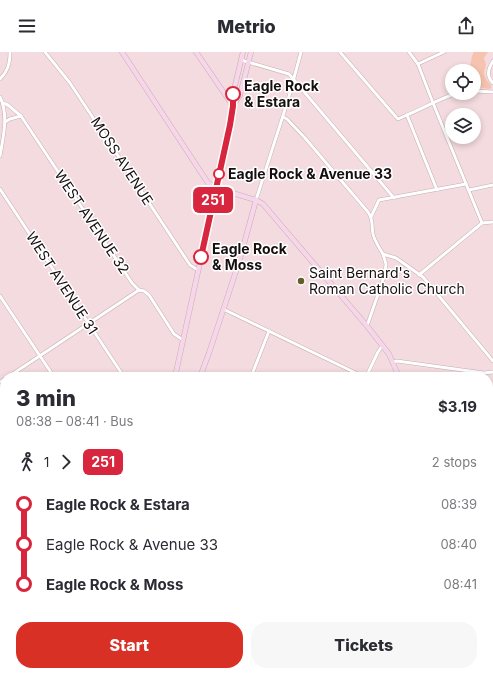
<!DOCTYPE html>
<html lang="en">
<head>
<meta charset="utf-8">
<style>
  body { margin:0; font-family:Inter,sans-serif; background:#f7f7f7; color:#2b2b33; height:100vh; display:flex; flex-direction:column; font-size:15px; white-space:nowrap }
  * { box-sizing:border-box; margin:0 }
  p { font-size:13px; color:#7c7c81 }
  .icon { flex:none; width:22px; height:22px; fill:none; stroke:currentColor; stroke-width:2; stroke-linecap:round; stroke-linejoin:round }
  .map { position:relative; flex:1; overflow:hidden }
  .drawer { position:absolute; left:0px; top:320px; width:493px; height:304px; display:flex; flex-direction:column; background:#fff; border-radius:16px 16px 0 0; box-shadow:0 2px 6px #0003 }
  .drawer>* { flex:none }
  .badge { padding:0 8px; border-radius:6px; font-size:14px; line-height:26px }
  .buttons { position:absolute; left:445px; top:12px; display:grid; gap:8px }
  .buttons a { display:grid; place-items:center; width:36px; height:36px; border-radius:50%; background:#fff; box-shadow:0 2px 6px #0003; font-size:20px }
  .map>.badge { position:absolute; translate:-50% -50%; box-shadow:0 0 0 2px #fff }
  .legs { display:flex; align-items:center; gap:6px; height:44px; padding:0 16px; font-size:13px }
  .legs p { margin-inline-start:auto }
  .summary { display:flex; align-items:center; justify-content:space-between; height:68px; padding:0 16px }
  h1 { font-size:22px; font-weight:800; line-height:30px }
  .primary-button { display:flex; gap:8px; margin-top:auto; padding:8px 16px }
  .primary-button a { flex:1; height:46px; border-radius:16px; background:#d93025; color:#fff; font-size:16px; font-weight:800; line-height:46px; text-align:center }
  .primary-button a+a { background:#f7f7f7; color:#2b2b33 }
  ul { padding:0 16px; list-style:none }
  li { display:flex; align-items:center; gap:14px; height:40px; font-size:15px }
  li i { display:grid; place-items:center; width:6px; height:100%; margin:0 5px; background:currentColor }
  li i::after { content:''; width:10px; height:10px; margin:-5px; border:3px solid; border-radius:50%; background:#fff }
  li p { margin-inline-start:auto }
  li:first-child i { background:linear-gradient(#0000 50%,currentColor 0) }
  li:last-child i { background:linear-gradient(currentColor 50%,#0000 0) }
  header { display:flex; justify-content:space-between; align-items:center; height:52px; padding:0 16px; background:#fff; font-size:18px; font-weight:800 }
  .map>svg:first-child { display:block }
</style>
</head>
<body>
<header><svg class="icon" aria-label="menu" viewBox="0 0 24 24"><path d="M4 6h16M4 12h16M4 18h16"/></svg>Metrio<svg class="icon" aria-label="share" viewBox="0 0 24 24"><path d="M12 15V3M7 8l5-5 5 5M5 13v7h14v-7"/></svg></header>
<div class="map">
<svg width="493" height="624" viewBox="0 0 493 624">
  <rect width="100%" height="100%" fill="#f3dbdf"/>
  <!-- green -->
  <g fill="#f6c4ae">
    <path d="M474,0h14l-4,6 2,7 -2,8 2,6 6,8 -3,2 -10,-2 -5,-6v-10h-5l3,-15z"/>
    <path d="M0,593l5,16v10h3l2,5h-10z"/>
  </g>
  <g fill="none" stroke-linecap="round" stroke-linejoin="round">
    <!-- street casing -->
    <g stroke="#c5aeb3" stroke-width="4">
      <g id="street">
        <path d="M45,0l25,31 120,182 8,5"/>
        <path d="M340,0l56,65 2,2 9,-4 30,75"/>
        <path d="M409,0l9,12 15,39 49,120"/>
        <path d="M241,8l48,14 105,124"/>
        <path d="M493,9c-5,8 -7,15 0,22"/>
        <path d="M418,12l26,-12"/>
        <path d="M0,27c8,-8 10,-16 10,-27"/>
        <path d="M474,39l19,1"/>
        <path d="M0,45c9,19 3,40 0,59"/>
        <path d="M3,51l5,2 13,11 111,167 7,7 5,1 5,4 25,39 9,6"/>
        <path d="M407,63c17,-7 32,-16 50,-22"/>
        <path d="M283,65l4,2 18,19 63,74c6,9 3,12 5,22 2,8 6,13 10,20l13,4 27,19 70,84"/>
        <path d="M5,70l5,-3 11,-3"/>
        <path d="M0,137l124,188"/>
        <path d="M469,138l24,-5"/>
        <path d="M256,148l32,-100 13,-48"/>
        <path d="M371,165l8,-17 87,-16"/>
        <path d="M419,223l63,-52 11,-1"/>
        <path d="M0,244l54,81"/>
        <path d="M223,257l141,68"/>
        <path d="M367,274l18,-52 1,-10 -3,-10"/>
        <path d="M393,310l4,-1 87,12 9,-1"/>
        <path d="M8,325l131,-87"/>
        <path d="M251,325l18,-46"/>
        <path d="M366,325l12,-25 4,-6"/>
        <path d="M0,330l5,-3"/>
        <path d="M0,347l5,7"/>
        <path d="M488,367l5,-1"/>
        <path d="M488,473l5,-3"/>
        <path d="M488,540l5,-3"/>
        <path d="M488,605h5"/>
        <path d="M287,619l3,5"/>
        <path d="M209,624l8,-5"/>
        <path d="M391,624l7,-5"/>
        <path d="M421,624l8,-5"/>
      </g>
    </g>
    <!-- secondary casing -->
    <g stroke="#c5aeb3" stroke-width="5.5">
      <g id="secondary">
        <path d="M122,0l86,131 8,5 40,12 7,4 104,122 22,28 10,23"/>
        <path d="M196,0l37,54"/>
        <path d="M233,54l7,-11 11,-43"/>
        <path d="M175,325l55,-252 3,-19v-12l10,-42"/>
        <path d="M200,325l9,-24 30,-91 17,-62"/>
        <path d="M488,527l5,8"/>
        <path d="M488,554l5,-1"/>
        <path d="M202,619l4,5"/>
        <path d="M340,624l8,-5"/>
      </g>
    </g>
    <!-- primary casing -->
    <g stroke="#9c537e" stroke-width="6">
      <g id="primary">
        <path d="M0,362l5,7"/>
        <path d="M169,619l2,5"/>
      </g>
    </g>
    <!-- street -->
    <use href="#street" stroke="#fff" stroke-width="3"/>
    <!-- secondary -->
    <use href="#secondary" stroke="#f7d6ea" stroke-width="4.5"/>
    <!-- primary -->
    <use href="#primary" stroke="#efadd6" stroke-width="5"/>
    <!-- rail -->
    <g stroke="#796b6d" stroke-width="1" stroke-dasharray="7 7" stroke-linecap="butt">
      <path d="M0,589l5,16"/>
      <path d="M12,619l2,5"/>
    </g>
  </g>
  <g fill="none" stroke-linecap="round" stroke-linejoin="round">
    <!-- line-1 casing -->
    <g stroke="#fff" stroke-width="9">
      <path id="line-1" d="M201,205l29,-132 3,-19v-12"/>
    </g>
    <!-- line-1 -->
    <use href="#line-1" stroke="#d7263d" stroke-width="6"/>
  </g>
  <!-- markers -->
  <g fill="#fff" stroke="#d7263d" stroke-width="2">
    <circle cx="233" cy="42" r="7"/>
    <circle cx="219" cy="122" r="5"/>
    <circle cx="201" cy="205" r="7"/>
  </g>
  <circle fill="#635f2c" stroke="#fff" stroke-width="1.5" cx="301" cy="229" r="4"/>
  <g text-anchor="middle" stroke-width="3" stroke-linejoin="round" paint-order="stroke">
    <!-- stop labels -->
    <g font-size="14" font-weight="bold" fill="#160f10" stroke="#fff" text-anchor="start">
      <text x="244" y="39">Eagle Rock<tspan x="244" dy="16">&amp; Estara</tspan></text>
      <text x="228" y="127">Eagle Rock &amp; Avenue 33</text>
      <text x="212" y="202">Eagle Rock<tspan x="212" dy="16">&amp; Moss</tspan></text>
    </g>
    <!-- street labels -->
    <g font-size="14" fill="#160f10" stroke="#fff">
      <text transform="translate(122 109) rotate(57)" y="5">MOSS AVENUE</text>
      <text transform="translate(92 170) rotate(56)" y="5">WEST AVENUE 32</text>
      <text transform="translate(62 231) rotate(57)" y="5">WEST AVENUE 31</text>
    </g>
    <!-- poi labels -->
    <g font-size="14" fill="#160f10" stroke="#fff" text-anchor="start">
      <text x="309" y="226">Saint Bernard's<tspan x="309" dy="16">Roman Catholic Church</tspan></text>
    </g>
  </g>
</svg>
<div class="buttons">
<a><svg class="icon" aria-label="locate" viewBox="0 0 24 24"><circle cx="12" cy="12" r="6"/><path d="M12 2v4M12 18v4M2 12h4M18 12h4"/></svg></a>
<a><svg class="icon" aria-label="layers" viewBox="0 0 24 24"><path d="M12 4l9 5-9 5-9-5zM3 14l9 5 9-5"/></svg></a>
</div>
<b class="badge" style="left:213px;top:148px;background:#d7263d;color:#fff">251</b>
<section class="drawer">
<div class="summary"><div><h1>3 min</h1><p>08:38 – 08:41 · Bus</p></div><b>$3.19</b></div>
<div class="legs"><svg class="icon" aria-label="walk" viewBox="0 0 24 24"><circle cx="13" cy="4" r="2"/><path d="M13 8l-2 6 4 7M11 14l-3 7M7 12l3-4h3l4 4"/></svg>1<svg class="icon" aria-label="forward" viewBox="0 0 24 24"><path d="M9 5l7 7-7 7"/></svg><b class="badge" style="background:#d7263d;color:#fff">251</b><p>2 stops</p></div>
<ul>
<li><i style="color:#d7263d"></i><b>Eagle Rock &amp; Estara</b><p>08:39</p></li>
<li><i style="color:#d7263d"></i><span>Eagle Rock &amp; Avenue 33</span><p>08:40</p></li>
<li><i style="color:#d7263d"></i><b>Eagle Rock &amp; Moss</b><p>08:41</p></li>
</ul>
<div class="primary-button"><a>Start</a><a>Tickets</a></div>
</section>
</div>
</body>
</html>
